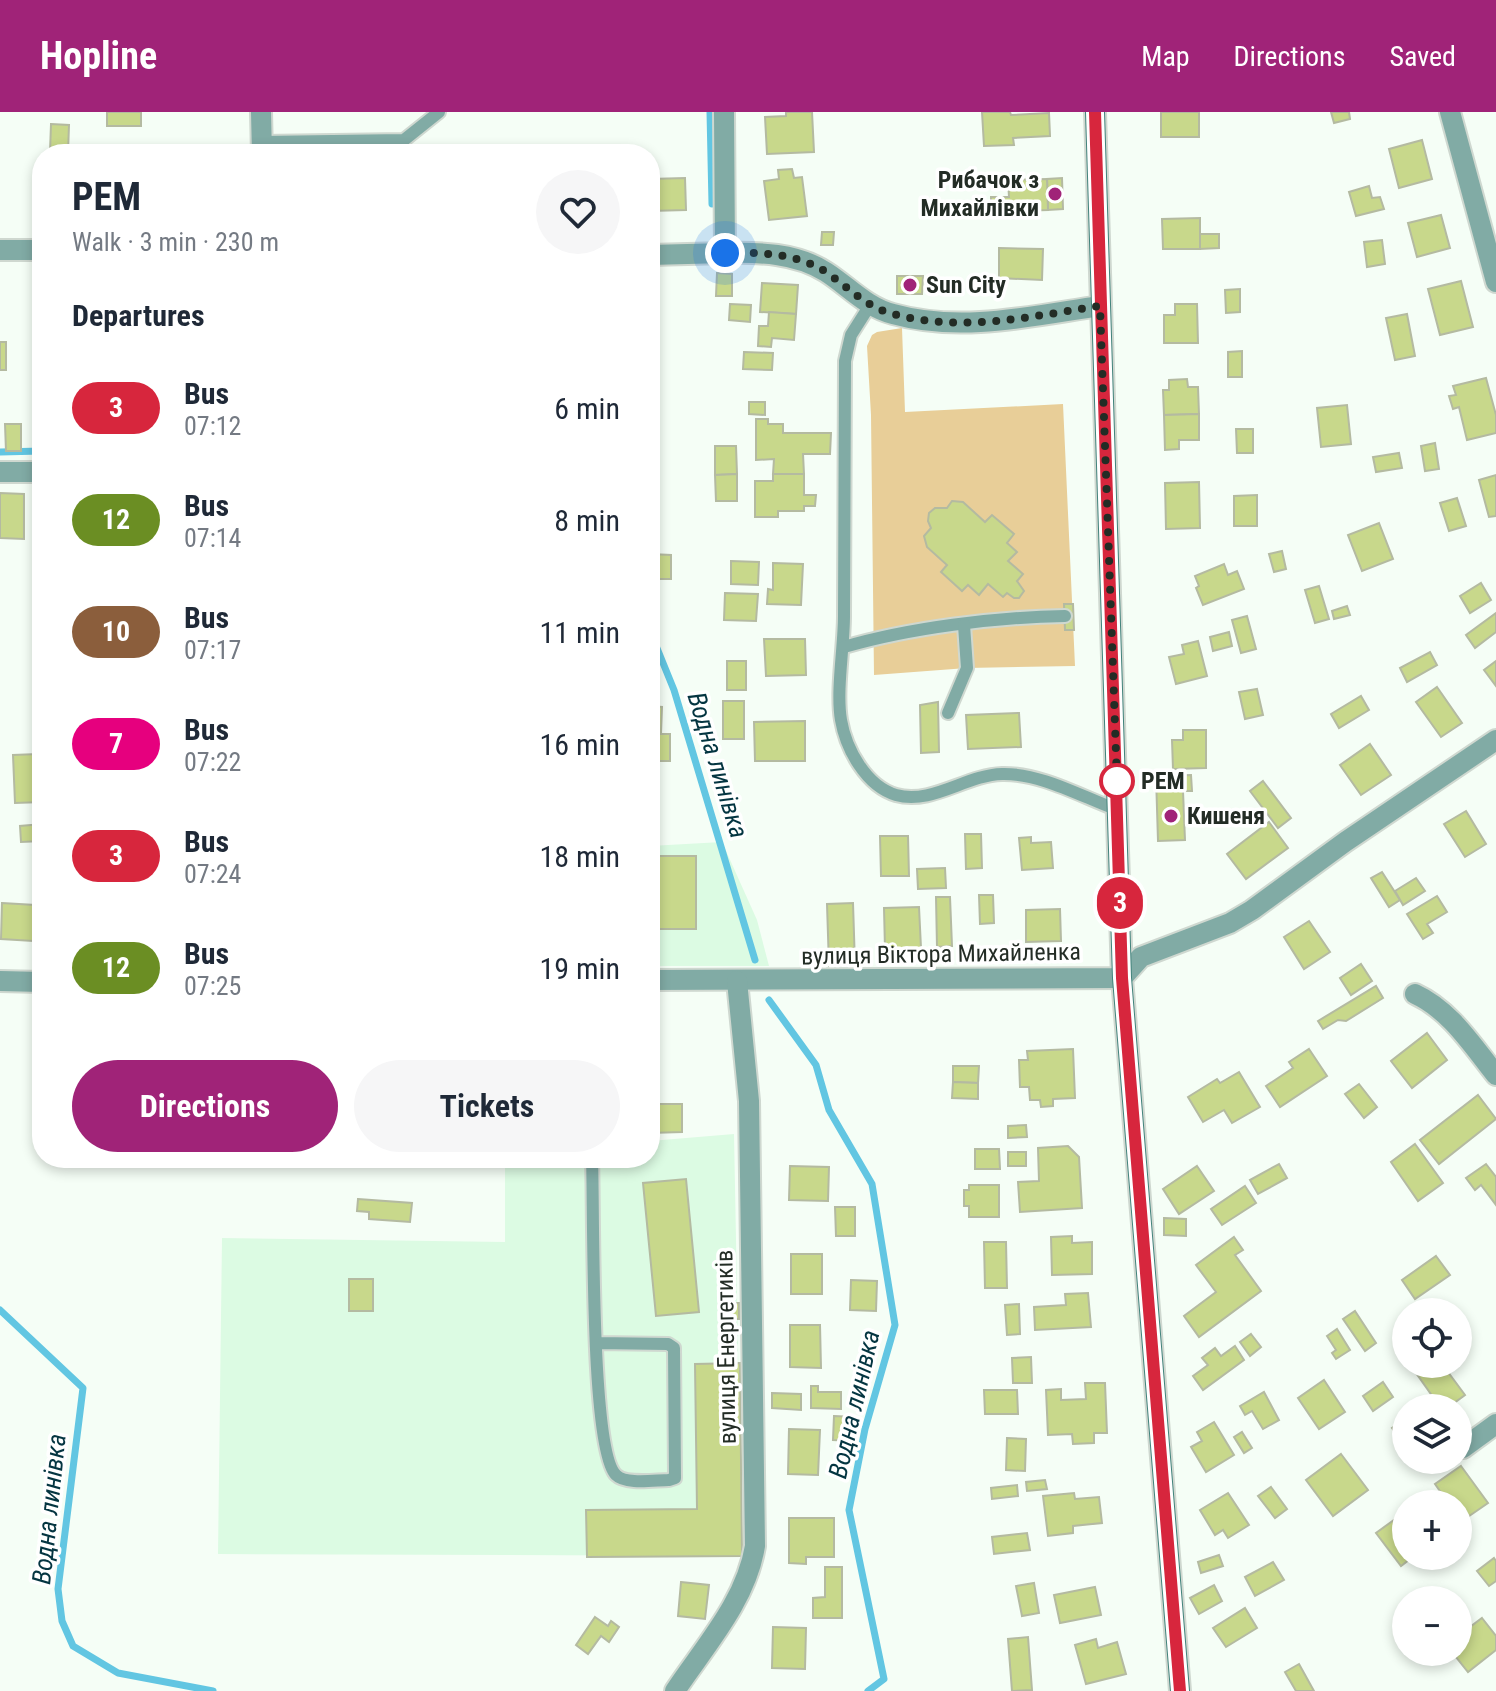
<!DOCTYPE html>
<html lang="en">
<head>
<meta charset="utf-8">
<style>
  body { margin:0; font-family:"Roboto Condensed",sans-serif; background:#f6f6f7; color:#1f2937; height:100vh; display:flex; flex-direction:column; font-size:30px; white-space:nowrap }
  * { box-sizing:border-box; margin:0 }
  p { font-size:26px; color:#747a83 }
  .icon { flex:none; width:44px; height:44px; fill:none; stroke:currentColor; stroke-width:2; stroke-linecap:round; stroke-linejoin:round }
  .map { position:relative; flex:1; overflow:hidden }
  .drawer { position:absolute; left:32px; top:32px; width:628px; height:1024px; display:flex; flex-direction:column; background:#fff; border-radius:32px; box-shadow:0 4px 12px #0003 }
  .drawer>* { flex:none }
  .badge { padding:0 16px; border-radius:26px; font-size:28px; line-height:52px }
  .controls { position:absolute; left:1392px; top:1186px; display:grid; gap:16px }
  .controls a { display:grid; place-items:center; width:80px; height:80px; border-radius:50%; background:#fff; box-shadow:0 4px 12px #0003; font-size:40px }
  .you { position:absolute; width:40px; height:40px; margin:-20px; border:6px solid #fff; border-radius:50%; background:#1a73e8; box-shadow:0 0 0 12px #1a73e833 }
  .map>.badge { position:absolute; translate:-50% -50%; box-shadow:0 0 0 4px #fff }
  h2 { padding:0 40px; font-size:30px; line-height:72px }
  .round { display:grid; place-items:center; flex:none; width:84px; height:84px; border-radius:42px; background:#f6f6f7 }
  .summary { display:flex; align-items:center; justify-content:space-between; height:136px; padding:0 40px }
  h1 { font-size:38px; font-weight:700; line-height:60px }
  .action { display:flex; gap:16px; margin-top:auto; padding:16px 40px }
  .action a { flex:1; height:92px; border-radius:48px; background:#a02378; color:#fff; font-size:32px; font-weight:700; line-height:92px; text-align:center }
  .action a+a { background:#f6f6f7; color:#1f2937 }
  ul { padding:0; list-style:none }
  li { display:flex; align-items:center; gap:24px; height:112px; padding:0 40px }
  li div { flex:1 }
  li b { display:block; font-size:30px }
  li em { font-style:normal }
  li .badge { min-width:88px; font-weight:700; text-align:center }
  header { display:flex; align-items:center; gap:48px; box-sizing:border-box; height:112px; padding:0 40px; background:#a02378; color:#fff }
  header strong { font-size:38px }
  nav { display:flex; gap:44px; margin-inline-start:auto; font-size:28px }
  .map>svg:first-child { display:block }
</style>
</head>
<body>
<header>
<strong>Hopline</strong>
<nav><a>Map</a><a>Directions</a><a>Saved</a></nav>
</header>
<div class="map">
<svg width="1496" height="1579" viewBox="0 0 1496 1579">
  <rect width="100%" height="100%" fill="#f5fef6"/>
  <!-- built -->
  <g fill="#dcfbe3">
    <path d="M722,730l35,78 12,46h-119v-120z"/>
    <path d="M734,1022l8,422 -524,-2 4,-316 283,4v-84h145v-17z"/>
  </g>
  <!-- green -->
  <path fill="#e8ce98" d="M902,216l3,84 158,-8 12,262 -108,2 -93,7 -3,-260 -4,-69 5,-11 5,-3z"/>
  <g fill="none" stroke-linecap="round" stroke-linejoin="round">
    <!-- stream -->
    <g stroke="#62c6e2" stroke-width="7">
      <path d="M710,0l2,92"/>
      <path d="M0,340l42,-1"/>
      <path d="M650,519l24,59 81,270"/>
      <path d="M769,888l47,65 13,45 43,74 23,141 -30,104 -16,81 35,169 -16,12"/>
      <path d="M0,1198l83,78 -25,201 4,32 11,25 45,27 95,18"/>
    </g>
  </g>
  <!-- building -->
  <g fill="#c8d88b" stroke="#b4baa1" stroke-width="2">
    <rect x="107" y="0" width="34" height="14"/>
    <path d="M786,0h26l2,40 -47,2 -2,-37 21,-1z"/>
    <path d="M982,0h28l1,3 38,-2 1,23 -37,2 1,7 -30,1z"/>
    <rect x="1161" y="0" width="38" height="25"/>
    <path d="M1331,0h18l1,7 -16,4z"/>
    <path d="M51,12l18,1 -1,28 -18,-1z"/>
    <path d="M1422,28l10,39 -33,9 -10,-39z"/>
    <path d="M792,57l2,9 8,-1 5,39 -38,4 -5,-39 15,-2 -1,-9z"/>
    <path d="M685,66l1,32 -36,1v-32z"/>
    <path d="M1062,66l1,31 -15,1 -1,-31z"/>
    <path d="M1047,67l1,31 -57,2v-15h18l-1,-17z"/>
    <path d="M1369,74l3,12 8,-1 4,12 -28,7 -7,-24z"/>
    <path d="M36,88h6v32h-5z"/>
    <path d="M1441,103l9,33 -33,9 -9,-34z"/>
    <path d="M1200,106v31h-37l-1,-30z"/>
    <path d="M822,120h12l-1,13h-12z"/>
    <path d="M1200,122h19v14l-19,1z"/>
    <path d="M1382,128l3,24 -18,3 -3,-25z"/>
    <path d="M999,136l44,1 -1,31 -43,-2z"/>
    <path d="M717,161l15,1v22h-16z"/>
    <path d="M897,164h26l-1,18h-25z"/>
    <path d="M1461,169l12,46 -33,8 -12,-46z"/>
    <path d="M762,171l36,2 -2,29 -36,-2z"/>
    <path d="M1240,177v23l-14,1 -1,-23z"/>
    <path d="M730,192l21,1 -1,17 -21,-2z"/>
    <path d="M1175,192h22l1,39h-34v-28h11z"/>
    <path d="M769,200l27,2 -2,26 -22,-2 -1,9 -13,-1 1,-20h9z"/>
    <path d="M1407,202l8,42 -20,4 -9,-42z"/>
    <rect x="0" y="230" width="6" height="28"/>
    <path d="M1242,239v26h-14v-25z"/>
    <path d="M744,240l29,1 -1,17 -29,-1z"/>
    <path d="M1486,266l10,37v18l-29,7 -8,-33 -6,2 -4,-13 7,-1 -3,-9z"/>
    <path d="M1187,267l1,8h10l1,27 -35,1 -1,-25h6v-10z"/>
    <rect x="33" y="274" width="9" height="41"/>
    <path d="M749,290h16v13l-16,-1z"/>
    <path d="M1347,293l4,39 -30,3 -4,-39z"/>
    <path d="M1199,302v26h-20v9l-14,1 -1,-35z"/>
    <path d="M756,307h12v5h15v9h48l-1,21h-27l1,20h-31l1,-15 -18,1z"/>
    <path d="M5,312h16v27h-15z"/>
    <path d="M1236,317h17v24h-16z"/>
    <path d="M1435,331l4,26 -14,2 -4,-25z"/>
    <path d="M715,334h21l1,28 -22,1z"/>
    <path d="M1399,341l3,15 -26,4 -3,-15z"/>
    <path d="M737,362v27h-21l-1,-26z"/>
    <path d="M773,362h31v21h12l-1,11h-11v5h-26v6h-23v-36h18z"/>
    <path d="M1496,363v41l-7,1 -10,-37z"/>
    <path d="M1199,370l1,46 -34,1 -1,-46z"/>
    <path d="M0,381l24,1v45l-24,-1z"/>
    <path d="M1257,383v31h-23v-30z"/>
    <path d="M1457,386l9,28 -17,5 -9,-28z"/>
    <path d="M952,389l11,1 22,20 7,-7 22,19 -7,9 10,9 -9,9 15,13 -6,7 7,10 -5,7h-5l-7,-5 -4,4 -15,-13 -9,11 -11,-10 -6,6 -21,-19 6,-7 -20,-18 -3,-11 7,-8 -3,-7 1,-8 6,-5h12z"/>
    <path d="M1379,411l14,36 -31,12 -14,-36z"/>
    <path d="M1282,439l4,18 -12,3 -5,-18z"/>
    <path d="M650,442l21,1v24h-21z"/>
    <path d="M731,449l28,1 -1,23 -27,-1z"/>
    <path d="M773,451l30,1 -2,41 -34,-1 1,-15 5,1z"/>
    <path d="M1224,452l4,11 9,-4 7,18 -41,16 -7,-17 3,-2 -4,-10z"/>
    <path d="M1481,471l10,17 -21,13 -10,-17z"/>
    <path d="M1319,474l10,33 -14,4 -10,-33z"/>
    <path d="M725,481l33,1 -2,27 -32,-1z"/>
    <path d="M1064,492h9l1,26h-9z"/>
    <path d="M1347,494l3,9 -16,4 -2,-8z"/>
    <path d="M1496,501v19l-21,16 -9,-13z"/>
    <path d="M1247,504l9,33 -15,4 -9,-33z"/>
    <path d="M1229,520l3,14 -19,5 -3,-14z"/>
    <path d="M764,527h41l1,36 -40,1z"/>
    <path d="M1198,529l9,35 -31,8 -7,-27 15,-3 -2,-9z"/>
    <path d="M1430,540l7,13 -30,17 -7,-14z"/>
    <rect x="727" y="549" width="19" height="29"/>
    <path d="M1496,549v25l-12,-16z"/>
    <path d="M1437,575l25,36 -21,14 -25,-35z"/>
    <path d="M1257,577l6,26 -18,4 -6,-27z"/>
    <path d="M1361,584l8,14 -30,18 -8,-14z"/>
    <rect x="723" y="589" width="21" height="38"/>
    <path d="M938,590l1,50 -18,1 -1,-48z"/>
    <path d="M650,594l12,1 -1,27h9v27h-20z"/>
    <path d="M1019,601l2,34 -53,2 -2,-34z"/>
    <path d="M805,609v40h-50l-1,-39z"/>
    <path d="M1183,618h23v38l-33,1 -1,-29h11z"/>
    <path d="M1370,632l21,31 -30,20 -21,-30z"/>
    <path d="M38,642v11h4v37l-27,1 -2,-48z"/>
    <path d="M1191,663l1,16h-9l2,49 -27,1 -2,-65z"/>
    <path d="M1263,669l28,37 -13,10 -28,-37z"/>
    <path d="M1466,699l20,33 -21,13 -21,-33z"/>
    <path d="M1269,710l19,26 -42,31 -19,-25z"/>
    <path d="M42,712v17l-21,1 -1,-16z"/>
    <path d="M965,722h16l1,34 -16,1z"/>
    <path d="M880,724h28l1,40h-28z"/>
    <path d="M1031,725v6l20,-1 2,26 -31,2 -3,-32z"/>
    <path d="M650,744h46v73h-37v-56h-9z"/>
    <path d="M945,756l1,20 -28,1 -1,-20z"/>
    <path d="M1382,760l18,28 -11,7 -18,-29z"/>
    <path d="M1416,766l9,13 -22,14 -8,-14z"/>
    <path d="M979,783h14l1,28 -14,1z"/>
    <path d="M1437,784l10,16 -20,12 6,9 -10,6 -16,-25z"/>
    <path d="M936,785h14l2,49 -15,1z"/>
    <path d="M2,791l33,2 -2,36 -32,-2z"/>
    <path d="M853,791l2,62 -26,1 -2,-62z"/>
    <path d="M919,795l2,41 -36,1 -1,-41z"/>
    <path d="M1060,797l1,32 -35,1v-32z"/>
    <path d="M1309,809l21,31 -26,17 -20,-32z"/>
    <path d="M1361,852l11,17 -21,14 -11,-17z"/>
    <path d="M1376,874l7,12 -37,23 -8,-1 -15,9 -5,-8z"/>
    <path d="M1427,921l20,27 -35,28 -21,-27z"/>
    <path d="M1073,937l2,49 -22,1v7l-12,1 -1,-7h-10l-1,-13h-9l-1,-27h9l-1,-9z"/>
    <path d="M1309,937l18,27 -47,31 -14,-21 27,-18 -4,-6z"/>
    <path d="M953,954h26l-1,17 -25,-1z"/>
    <path d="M1239,960l21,35 -28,16 -8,-13 -21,12 -15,-25 29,-18 3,4z"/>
    <path d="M953,970l25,1v16l-26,-1z"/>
    <path d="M1359,972l18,23 -13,11 -19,-24z"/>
    <path d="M1478,983l18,24 -57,45 -19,-24z"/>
    <path d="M650,992h32v28l-32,1z"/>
    <path d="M1026,1013l1,12 -19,1v-12z"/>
    <path d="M1415,1032l28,39 -25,18 -27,-39z"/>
    <path d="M1068,1034l11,11 3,51 -62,4 -2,-30 21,-1 -1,-33z"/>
    <path d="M975,1037h24l1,20h-25z"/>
    <rect x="1008" y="1040" width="18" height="14"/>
    <path d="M1279,1052l8,14 -29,16 -8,-14z"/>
    <path d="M1486,1052l10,13v28l-15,-20 -6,5 -9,-12z"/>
    <path d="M790,1054l39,1 -1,34 -39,-1z"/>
    <path d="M1197,1054l17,25 -35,23 -16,-25z"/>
    <path d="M686,1067l13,133 -43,4 -13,-133z"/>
    <path d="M969,1073h30v32h-30v-11h-5v-16h5z"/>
    <path d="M1245,1074l11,17 -34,22 -11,-16z"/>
    <path d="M358,1087l54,4 -2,19 -41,-3v-7l-12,-1z"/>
    <path d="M835,1095h20v29h-19z"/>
    <path d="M1164,1106l22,1v17l-22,-1z"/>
    <path d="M1072,1124v7l20,-1v32l-40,1 -1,-38z"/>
    <path d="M1234,1125l9,13 -8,5 26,36 -62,46 -15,-21 32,-24 -20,-27z"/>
    <path d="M984,1130h22l1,46h-22z"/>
    <rect x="791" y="1142" width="31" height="40"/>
    <path d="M1436,1144l14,19 -35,24 -13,-19z"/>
    <rect x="349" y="1167" width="24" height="32"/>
    <path d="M851,1168l26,1 -1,30 -26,-1z"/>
    <path d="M1088,1181l3,34 -56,3 -1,-23 32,-2 -1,-11z"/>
    <rect x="724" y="1191" width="15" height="16"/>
    <path d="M1019,1192l1,30 -13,1 -2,-30z"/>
    <path d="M1355,1199l21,32 -11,8 -22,-32z"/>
    <path d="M790,1213h30l1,43 -31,-1z"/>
    <path d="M1337,1217l13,21 -14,9 -4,-6 4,-3 -9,-14z"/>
    <path d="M1251,1222l10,13 -11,9 -10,-14z"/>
    <path d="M1235,1234l9,14 -41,30 -10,-14 15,-11 -6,-7 13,-10 6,8z"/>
    <path d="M1031,1245l1,26h-19l-1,-25z"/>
    <path d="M740,1251l2,193 -155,1 -1,-47 111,-1 -2,-145z"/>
    <path d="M1430,1252h12l23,31 -15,11 -5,-7 -7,5 -22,-31z"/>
    <path d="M1324,1268l21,32 -26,17 -21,-31z"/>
    <path d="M1383,1270l10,15 -20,14 -10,-15z"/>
    <path d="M1085,1271h20l2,50h-13v10l-21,1 -1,-10 -24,1 -2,-45 15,-1v11l25,-1z"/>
    <path d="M811,1274h7v6h23v17l-30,-1z"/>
    <path d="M984,1278h33l1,24h-33z"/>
    <path d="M1264,1280l15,28 -16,9 -11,-18 -7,4 -5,-9z"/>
    <path d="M772,1281l29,1v16l-29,-2z"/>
    <path d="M834,1304l20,1 -2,24 -19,-1z"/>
    <path d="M1406,1306v29l-14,-19z"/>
    <path d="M1214,1310l20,33 -28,17 -15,-25 11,-6 -5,-9z"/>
    <path d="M789,1317l31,1 -2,45 -30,-1z"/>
    <path d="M1242,1320l10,16 -8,5 -10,-16z"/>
    <path d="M1007,1326l19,1 -1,32 -19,-1z"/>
    <path d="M1341,1342l27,36 -35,26 -27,-36z"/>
    <path d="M1461,1354l27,37 -26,18 -4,-5v-12h-9l-14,-20z"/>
    <path d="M1045,1368l2,9 -20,2 -1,-9z"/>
    <path d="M1017,1373l1,11 -26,3 -1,-11z"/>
    <path d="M1271,1375l16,22 -12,9 -17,-22z"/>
    <path d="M1074,1381l1,6 24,-2 3,26 -29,3v7l-25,3 -5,-40z"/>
    <path d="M1228,1381l21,32 -21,13 -5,-8 -8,5 -15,-25z"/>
    <path d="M1402,1402l4,5v37h8l-13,10 -25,-33z"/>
    <path d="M789,1406h45v39h-28v7l-17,-1z"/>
    <path d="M1027,1421l3,17 -36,4 -2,-17z"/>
    <path d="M1219,1443l4,11 -22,7 -3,-11z"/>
    <path d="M1494,1446l2,3v20l-7,5 -12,-15z"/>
    <path d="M1273,1450l11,18 -29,16 -10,-19z"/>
    <path d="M825,1455h17v51h-29v-20l12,-1z"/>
    <path d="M681,1470l28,3 -4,34 -27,-3z"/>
    <path d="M1034,1471l5,30 -17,3 -6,-30z"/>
    <path d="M1214,1473l8,16 -23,13 -9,-16z"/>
    <path d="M1095,1475l6,28 -41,8 -6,-28z"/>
    <path d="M1245,1496l12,20 -31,19 -13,-19z"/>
    <path d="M595,1505l13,9 3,-5 8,6 -10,15 -8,-6 -13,18 -12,-9z"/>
    <path d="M1482,1506l14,18v14l-28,22 -16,-20h6v-16z"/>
    <path d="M773,1515l33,1 -1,41 -33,-1z"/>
    <path d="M1028,1525l4,53 -20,1 -4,-52z"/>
    <path d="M1096,1527l2,9 19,-6 9,32 -40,10 -11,-39z"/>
    <path d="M1299,1552l15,27h-18l-11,-19z"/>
  </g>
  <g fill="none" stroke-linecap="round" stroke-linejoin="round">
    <!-- lane casing -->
    <g stroke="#cfd8d0" stroke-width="16">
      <g id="lane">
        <path d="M262,30l142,-2 35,-28"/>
        <path d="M870,193l-19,30 -6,26c0,85 0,170 -1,255 0,31 -8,75 -3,104 5,29 25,66 55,75 36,10 70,-20 106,-21 39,-1 80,23 116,36"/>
        <path d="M844,535c65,-19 152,-30 221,-31"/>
        <path d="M948,601l19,-45 -3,-43"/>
        <path d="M592,1046c2,49 -2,292 24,317 10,10 39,5 53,5l6,-2 -1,-130 -6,-4 -71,-1"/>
      </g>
    </g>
    <!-- street casing -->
    <g stroke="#cfd8d0" stroke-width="24">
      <g id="street">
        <path d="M261,0l1,42"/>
        <path d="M1450,0l46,170"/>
        <path d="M0,138h42"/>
        <path d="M725,141c33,-1 72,0 101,19 22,14 40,35 67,42 68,19 139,2 207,-8"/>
        <path d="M650,143l75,-2 -1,-141"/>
        <path d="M0,360h42"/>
        <path d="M650,868l472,-2 19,-21 89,-34 22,-13 93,-68 151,-102"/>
        <path d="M0,869l42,1"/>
        <path d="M1415,882c35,16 57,51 81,81"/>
        <path d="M1463,1336l33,-24"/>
        <path d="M675,1579c30,-45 71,-90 80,-145l-6,-445 -12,-120"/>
      </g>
    </g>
    <!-- secondary casing -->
    <g stroke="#cfd8d0" stroke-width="24">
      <path id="secondary" d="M1095,0l27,866 58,713"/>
    </g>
    <!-- lane -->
    <use href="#lane" stroke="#81aba5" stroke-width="12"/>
    <!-- street -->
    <use href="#street" stroke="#81aba5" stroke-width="20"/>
    <!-- secondary -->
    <use href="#secondary" stroke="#41837b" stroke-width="20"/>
  </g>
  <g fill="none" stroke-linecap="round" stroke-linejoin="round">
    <!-- line casing -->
    <g stroke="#fff" stroke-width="18">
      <path id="line" d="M1095,0l27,866 58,713"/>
    </g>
    <!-- line -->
    <use href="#line" stroke="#d7263d" stroke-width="12"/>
    <!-- walk -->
    <path stroke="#232c25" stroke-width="8" stroke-dasharray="0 14.4" d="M725,141c33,-1 72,0 101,19 22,15 40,35 67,42 68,19 139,2 207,-8l17,475"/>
  </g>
  <!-- markers -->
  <g fill="#a02378" stroke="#fff" stroke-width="3">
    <circle cx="1055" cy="82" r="8"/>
    <circle cx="910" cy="173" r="8"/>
    <circle cx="1171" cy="704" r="8"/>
  </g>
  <circle fill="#fff" stroke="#d7263d" stroke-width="4" cx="1117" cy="669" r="16"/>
  <g text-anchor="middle" stroke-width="7" stroke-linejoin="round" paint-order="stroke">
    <!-- poi labels -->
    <g font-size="24" font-weight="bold" fill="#232c25" stroke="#fff" text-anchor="start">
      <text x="1039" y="76" text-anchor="end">Рибачок з<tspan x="1039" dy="28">Михайлівки</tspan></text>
      <text x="926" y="181">Sun City</text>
      <text x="1187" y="712">Кишеня</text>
    </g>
    <!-- stop labels -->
    <g font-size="24" font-weight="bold" fill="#232c25" stroke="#fff" text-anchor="start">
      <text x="1141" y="677">РЕМ</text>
    </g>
    <!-- street labels -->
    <g font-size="24" fill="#232c25" stroke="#fff">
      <text transform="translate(941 842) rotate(-1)" y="8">вулиця Віктора Михайленка</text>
      <text transform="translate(726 1235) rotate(-91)" y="8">вулиця Енергетиків</text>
    </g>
    <!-- water labels -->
    <g font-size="26" font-style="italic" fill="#043541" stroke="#fff">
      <text transform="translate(718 653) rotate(73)" y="9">Водна линівка</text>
      <text transform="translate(854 1292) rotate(-77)" y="9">Водна линівка</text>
      <text transform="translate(49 1397) rotate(-84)" y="9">Водна линівка</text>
    </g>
  </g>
</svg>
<div class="controls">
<a><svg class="icon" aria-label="locate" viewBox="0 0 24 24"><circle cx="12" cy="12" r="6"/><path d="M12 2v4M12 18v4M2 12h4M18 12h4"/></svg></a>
<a><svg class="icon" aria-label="layers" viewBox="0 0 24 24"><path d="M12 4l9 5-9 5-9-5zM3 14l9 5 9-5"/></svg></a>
<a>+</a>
<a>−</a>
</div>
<div class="you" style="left:725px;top:141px"></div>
<b class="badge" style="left:1120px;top:791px;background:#d7263d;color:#fff">3</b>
<section class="drawer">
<div class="summary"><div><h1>РЕМ</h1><p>Walk · 3 min · 230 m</p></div><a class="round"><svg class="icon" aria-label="heart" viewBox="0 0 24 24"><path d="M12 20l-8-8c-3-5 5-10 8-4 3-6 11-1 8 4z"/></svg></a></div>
<h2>Departures</h2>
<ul>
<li><span class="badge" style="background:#d7263d;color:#fff">3</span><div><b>Bus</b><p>07:12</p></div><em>6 min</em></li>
<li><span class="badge" style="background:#6b8e23;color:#fff">12</span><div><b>Bus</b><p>07:14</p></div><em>8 min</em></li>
<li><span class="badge" style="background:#8b5e3c;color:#fff">10</span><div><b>Bus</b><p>07:17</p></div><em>11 min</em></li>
<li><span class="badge" style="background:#e6007e;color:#fff">7</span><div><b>Bus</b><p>07:22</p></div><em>16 min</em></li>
<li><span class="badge" style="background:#d7263d;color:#fff">3</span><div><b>Bus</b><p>07:24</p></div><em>18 min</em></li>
<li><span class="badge" style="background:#6b8e23;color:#fff">12</span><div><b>Bus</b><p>07:25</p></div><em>19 min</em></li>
</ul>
<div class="action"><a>Directions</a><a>Tickets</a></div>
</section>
</div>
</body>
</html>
